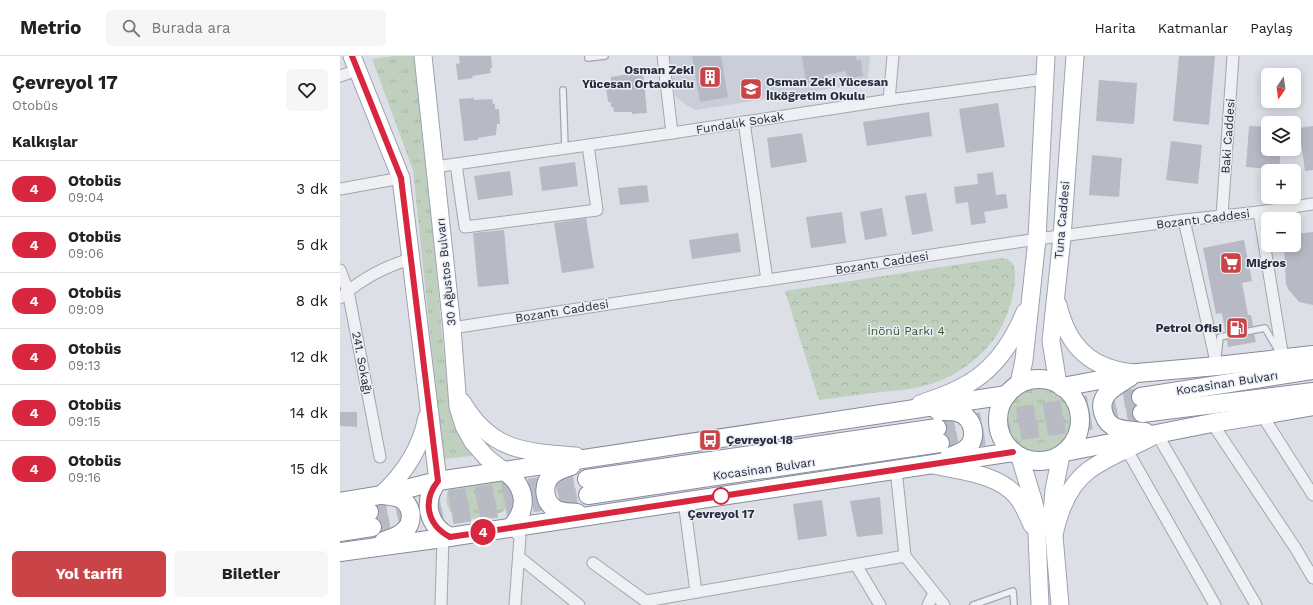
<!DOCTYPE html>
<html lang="tr">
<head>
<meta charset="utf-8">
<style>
  body { margin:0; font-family:"Work Sans",sans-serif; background:#f6f6f6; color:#222; height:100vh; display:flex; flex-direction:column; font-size:15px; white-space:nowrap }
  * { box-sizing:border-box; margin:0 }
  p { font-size:13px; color:#767676 }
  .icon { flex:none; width:22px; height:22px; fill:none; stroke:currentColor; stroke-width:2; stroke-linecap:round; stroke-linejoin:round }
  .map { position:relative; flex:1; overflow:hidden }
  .details { display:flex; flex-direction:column; background:#fff; width:340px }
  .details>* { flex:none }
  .badge { padding:0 8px; border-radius:13px; font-size:14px; line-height:26px }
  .needle { width:26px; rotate:193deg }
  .buttons { position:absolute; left:921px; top:12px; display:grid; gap:8px }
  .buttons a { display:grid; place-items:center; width:40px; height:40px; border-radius:6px; background:#fff; box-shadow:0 2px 10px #0003; font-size:20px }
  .map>.badge { position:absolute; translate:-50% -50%; box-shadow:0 0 0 2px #fff }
  h2 { padding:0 12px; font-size:15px; line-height:36px }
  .round { display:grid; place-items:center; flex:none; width:42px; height:42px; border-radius:6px; background:#f6f6f6 }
  .summary { display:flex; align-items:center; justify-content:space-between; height:68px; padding:0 12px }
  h1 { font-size:19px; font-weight:700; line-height:30px }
  .button { display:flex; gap:8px; margin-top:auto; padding:8px 12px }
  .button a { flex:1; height:46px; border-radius:6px; background:#c94347; color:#fff; font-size:16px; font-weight:700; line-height:46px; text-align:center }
  .button a+a { background:#f6f6f6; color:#222 }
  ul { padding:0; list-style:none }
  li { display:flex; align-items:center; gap:12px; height:56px; padding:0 12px; border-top:1px solid #e0e0e0 }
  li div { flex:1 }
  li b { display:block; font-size:15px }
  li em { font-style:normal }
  li .badge { min-width:44px; font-weight:700; text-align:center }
  header { display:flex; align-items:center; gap:24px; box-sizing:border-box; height:56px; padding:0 20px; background:#fff; border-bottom:1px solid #e0e0e0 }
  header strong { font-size:19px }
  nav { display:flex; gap:22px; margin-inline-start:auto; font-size:14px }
  .search { width:280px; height:36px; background:#f6f6f6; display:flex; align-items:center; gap:10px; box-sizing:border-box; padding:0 14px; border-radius:6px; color:#767676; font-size:15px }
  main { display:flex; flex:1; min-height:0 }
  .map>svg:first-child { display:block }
</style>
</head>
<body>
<header>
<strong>Metrio</strong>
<div class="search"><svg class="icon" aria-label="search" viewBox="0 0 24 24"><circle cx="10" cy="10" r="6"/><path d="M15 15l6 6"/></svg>Burada ara</div>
<nav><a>Harita</a><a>Katmanlar</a><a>Paylaş</a></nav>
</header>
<main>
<section class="details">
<div class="summary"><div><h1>Çevreyol 17</h1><p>Otobüs</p></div><a class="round"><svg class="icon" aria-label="heart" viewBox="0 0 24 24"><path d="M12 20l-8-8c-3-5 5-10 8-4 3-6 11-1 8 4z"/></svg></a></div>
<h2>Kalkışlar</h2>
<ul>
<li><span class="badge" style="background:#d7263d;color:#fff">4</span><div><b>Otobüs</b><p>09:04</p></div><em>3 dk</em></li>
<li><span class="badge" style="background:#d7263d;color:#fff">4</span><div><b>Otobüs</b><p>09:06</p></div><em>5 dk</em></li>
<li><span class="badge" style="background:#d7263d;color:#fff">4</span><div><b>Otobüs</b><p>09:09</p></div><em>8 dk</em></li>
<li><span class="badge" style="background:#d7263d;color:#fff">4</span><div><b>Otobüs</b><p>09:13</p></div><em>12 dk</em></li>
<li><span class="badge" style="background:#d7263d;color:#fff">4</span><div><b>Otobüs</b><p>09:15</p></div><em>14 dk</em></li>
<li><span class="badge" style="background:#d7263d;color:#fff">4</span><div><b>Otobüs</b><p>09:16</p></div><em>15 dk</em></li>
</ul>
<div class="button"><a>Yol tarifi</a><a>Biletler</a></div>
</section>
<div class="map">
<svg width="973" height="549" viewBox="0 0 973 549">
  <defs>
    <pattern id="grass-tufts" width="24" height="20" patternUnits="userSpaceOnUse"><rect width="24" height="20" fill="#c0d0be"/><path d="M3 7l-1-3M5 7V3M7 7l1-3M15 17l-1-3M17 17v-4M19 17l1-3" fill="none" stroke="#a5b3a4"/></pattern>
    <pattern id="park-crowns" width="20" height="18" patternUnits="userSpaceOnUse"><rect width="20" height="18" fill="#c0d0be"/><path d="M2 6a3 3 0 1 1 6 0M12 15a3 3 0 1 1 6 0" fill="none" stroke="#a5b3a4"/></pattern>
  </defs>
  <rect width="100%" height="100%" fill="#dcdfe6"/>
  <!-- built -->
  <path fill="#caced8" d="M328,0h202l-3,27 -171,27 -10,-5 -11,-9z"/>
  <!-- grass -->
  <g fill="url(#grass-tufts)">
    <path d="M54,0h22l32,339 2,11 29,49 -36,4 -30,-289 -41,-111z"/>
    <circle cx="699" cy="364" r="32"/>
    <path d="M152,416l18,10c1,4 3,10 3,15 -1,16 -20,18 -31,20 -6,1 -13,3 -19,2 -15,-3 -20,-19 -14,-31z"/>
  </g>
  <!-- park -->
  <path fill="url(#park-crowns)" d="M661,202c13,1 15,10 14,22 -1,16 -6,31 -13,46 -16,31 -49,54 -83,61 -13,3 -27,4 -40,5 -20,3 -40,5 -60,8l-34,-109z"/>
  <!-- building -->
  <g fill="#b7bac5">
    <path d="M119,0h32l1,12h-2l1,5 -19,3 1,2 -15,2 -2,-16 4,-1z"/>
    <path d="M352,0h29l7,41 -28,5z"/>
    <path d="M462,0h54l1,5 4,-1 2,16 -16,3 -1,-8 -22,4 1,8 -10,1 -1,-3 -8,2z"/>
    <path d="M839,0h36l-6,69 -36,-4z"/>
    <path d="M303,15l4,42 -15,1v-2h-18l-1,-5h-2v-5h-3l-2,-15h4l-1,-5h2v-5l18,-3v-2z"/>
    <path d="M759,24l38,3 -3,41 -38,-3z"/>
    <path d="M134,42v2l18,-1 1,5h2v5h4l1,15h-3l-1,11 -18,3v2l-14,1 -5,-42z"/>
    <path d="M658,47l7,44 -39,6 -7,-44z"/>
    <path d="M589,56l3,24 -65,10 -4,-24z"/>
    <path d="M909,70l19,1v22h13l-2,21 -33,-3z"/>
    <path d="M973,70v44l-8,1 -6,-43z"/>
    <path d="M462,77l5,29 -36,6 -4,-30z"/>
    <path d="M831,85l31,4 -4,39 -32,-4z"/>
    <path d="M752,99l30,3 -3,39 -30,-2z"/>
    <path d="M235,106l3,24 -36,5 -3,-24z"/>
    <path d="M170,115l3,24 -35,5 -4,-24z"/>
    <path d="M653,116l3,23 10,-1 2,14 -24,4 2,11 -15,2 -3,-23 -12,2 -2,-17 24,-3 -1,-10z"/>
    <path d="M307,129l2,17 -29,3 -2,-17z"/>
    <path d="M586,137l7,38 -21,4 -7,-39z"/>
    <path d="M542,152l5,28 -22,4 -5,-28z"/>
    <path d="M502,156l4,31 -35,5 -5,-31z"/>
    <path d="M246,162l8,50 -32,5 -8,-50z"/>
    <path d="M164,174l5,54 -31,3 -5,-54z"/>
    <path d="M973,176v73l-14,-3 -11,-13 -2,-5 -2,-39h10v-11z"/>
    <path d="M398,177l3,19 -49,7 -3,-19z"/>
    <path d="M904,184l8,41 -10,2 6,32h3l2,11 -28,6 -3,-19 -6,1 -13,-66z"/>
    <path d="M914,278l2,8 -28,5 -1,-7z"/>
    <path d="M0,356h17v15l-17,-1z"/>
    <path d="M540,441l3,37 -26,3 -7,-36z"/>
    <path d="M482,444l5,36 -29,4 -5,-36z"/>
  </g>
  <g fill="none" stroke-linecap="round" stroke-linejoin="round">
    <!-- trunk-tunnel -->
    <g stroke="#b8bbc4" stroke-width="18" stroke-dasharray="18 9" stroke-linecap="butt">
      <path d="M597,372l204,-31"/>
      <path d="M600,387l202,-30"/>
      <path d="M29,456l218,-33"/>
      <path d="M32,471l216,-32"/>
    </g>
    <!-- service casing -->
    <g stroke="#a2a6b0" stroke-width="8">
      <g id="service">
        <path d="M248,0v2l17,-2"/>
        <path d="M223,34l2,58"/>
        <path d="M878,300l2,-19 45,-9 14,24"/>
        <path d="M633,549l40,-14 1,14"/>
      </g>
    </g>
    <!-- minor casing -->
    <g stroke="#a2a6b0" stroke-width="13">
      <g id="minor">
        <path d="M323,0l9,77"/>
        <path d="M0,20l18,-6"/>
        <path d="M549,44l4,-44"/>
        <path d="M404,66l23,158"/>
        <path d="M116,108l9,63 132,-17 -9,-65"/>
        <path d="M95,111l237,-34 217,-33 156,-21"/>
        <path d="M0,133l61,-11"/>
        <path d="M919,156l24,146"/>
        <path d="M882,160l11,-160"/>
        <path d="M844,164l33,146"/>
        <path d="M0,214l8,21 32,166"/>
        <path d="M0,242c21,-19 44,-31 70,-39"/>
        <path d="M112,272l585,-89 147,-19 75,-8 54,-8"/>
        <path d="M927,359h-5l51,80"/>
        <path d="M872,367l84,126 17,29"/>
        <path d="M817,378l99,171"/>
        <path d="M787,394l88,155"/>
        <path d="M556,413l9,87 39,49"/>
        <path d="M344,445l12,91"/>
        <path d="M171,471l9,10 -5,68"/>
        <path d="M179,501l60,48"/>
        <path d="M253,507l58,42"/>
        <path d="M516,509l24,40"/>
        <path d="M306,545l259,-45"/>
        <path d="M101,549l2,-67"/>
        <path d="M588,549l6,-12"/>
      </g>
    </g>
    <!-- primary casing -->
    <g stroke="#9ca2b1" stroke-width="19">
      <g id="primary">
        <path d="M12,0l49,122 37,303"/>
        <path d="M83,0l29,272 6,79 6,19 9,16 14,16 17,13"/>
        <path d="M718,249c10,42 33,64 77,68"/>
        <path d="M679,328l5,-24 13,-121 9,-183"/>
        <path d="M718,328l-7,-43 11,-104 13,-181"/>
        <path d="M122,346c29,49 62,50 114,54"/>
        <path d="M580,348c13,-5 27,-9 40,-16 32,-15 52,-44 65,-76"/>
        <path d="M680,401l13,43 3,11 4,94"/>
        <path d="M593,409c28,6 67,9 85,33 6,8 10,18 14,27"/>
        <path d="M41,439c23,-21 40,-47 46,-78"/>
        <path d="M714,479c5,-24 15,-50 35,-65 18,-13 41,-22 61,-32"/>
        <path d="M720,549l-8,-92 2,-23 7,-35"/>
      </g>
    </g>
    <!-- trunk casing -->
    <g stroke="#848b9c" stroke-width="20">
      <g id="trunk">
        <path d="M790,321c-14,9 -34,18 -26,38 2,6 7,11 13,13 9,3 19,3 28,4"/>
        <circle cx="699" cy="364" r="41"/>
        <path d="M722,331l75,-14 80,-7 96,-11"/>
        <path d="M801,341l172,-27"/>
        <path d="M598,355c8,0 15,-1 22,2 14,6 18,26 6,36 -5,4 -11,6 -17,8"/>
        <path d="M802,357l171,-21"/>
        <path d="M725,396l147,-29 50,-8 51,-9"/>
        <path d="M231,410c-6,2 -13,4 -18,8 -11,9 -10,27 2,35 7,4 14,3 22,4"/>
        <path d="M164,415c22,14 25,38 7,56"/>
        <path d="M247,423l350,-51"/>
        <path d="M98,425c-16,20 -11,44 12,56"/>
        <path d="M43,439c5,1 11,1 16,3 13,5 16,24 5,33 -5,5 -13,7 -20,10"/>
        <path d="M248,439l352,-52"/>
        <path d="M0,446l41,-7 57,-14 569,-86"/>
        <path d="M0,460l29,-4"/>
        <path d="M0,476l32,-5"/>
        <path d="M0,496l103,-14 570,-86"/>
      </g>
    </g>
    <!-- service -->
    <use href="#service" stroke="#eff0f4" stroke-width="5.5"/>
    <!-- minor -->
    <use href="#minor" stroke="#eff0f4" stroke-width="11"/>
    <!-- primary -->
    <use href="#primary" stroke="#fff" stroke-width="17"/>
    <!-- trunk -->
    <use href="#trunk" stroke="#fff" stroke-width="18"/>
  </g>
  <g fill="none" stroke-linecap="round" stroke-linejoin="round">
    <!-- line casing -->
    <g stroke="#fff" stroke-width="9">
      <path id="line" d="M12,0l49,122 37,303c-16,20 -11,44 12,56l563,-85"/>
    </g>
    <!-- line -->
    <use href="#line" stroke="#d7263d" stroke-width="6"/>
  </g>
  <!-- icons -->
  <defs>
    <g id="building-square" transform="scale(1.15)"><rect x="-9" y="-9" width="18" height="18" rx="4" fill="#c94347" stroke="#ebeef4"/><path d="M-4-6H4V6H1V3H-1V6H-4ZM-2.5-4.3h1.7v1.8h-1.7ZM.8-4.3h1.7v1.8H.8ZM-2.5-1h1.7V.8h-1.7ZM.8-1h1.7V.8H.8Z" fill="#fff"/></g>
    <g id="school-square" transform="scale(1.15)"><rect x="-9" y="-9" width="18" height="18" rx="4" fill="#c94347" stroke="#ebeef4"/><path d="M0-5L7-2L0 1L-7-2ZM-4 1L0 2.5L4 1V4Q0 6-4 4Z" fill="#fff"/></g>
    <g id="supermarket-square" transform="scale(1.15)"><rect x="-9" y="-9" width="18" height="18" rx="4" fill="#c94347" stroke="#ebeef4"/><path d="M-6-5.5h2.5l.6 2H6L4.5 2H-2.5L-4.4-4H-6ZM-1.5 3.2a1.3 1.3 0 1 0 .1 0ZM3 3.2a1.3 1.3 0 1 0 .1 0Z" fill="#fff"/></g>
    <g id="fuel-square" transform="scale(1.15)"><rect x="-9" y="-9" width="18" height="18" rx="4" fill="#c94347" stroke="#ebeef4"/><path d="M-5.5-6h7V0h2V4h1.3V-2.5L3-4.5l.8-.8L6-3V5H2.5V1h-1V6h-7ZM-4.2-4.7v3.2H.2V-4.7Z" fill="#fff"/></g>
    <g id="bus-square" transform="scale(1.15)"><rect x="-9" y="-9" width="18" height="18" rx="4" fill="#c94347" stroke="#ebeef4"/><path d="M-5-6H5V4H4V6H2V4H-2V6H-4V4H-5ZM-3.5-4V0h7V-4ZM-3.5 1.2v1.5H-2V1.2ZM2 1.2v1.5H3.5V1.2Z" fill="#fff"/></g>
  </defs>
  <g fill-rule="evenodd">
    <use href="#building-square" x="370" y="21"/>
    <use href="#school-square" x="411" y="33"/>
    <use href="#supermarket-square" x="891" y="207"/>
    <use href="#fuel-square" x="897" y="272"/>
    <use href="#bus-square" x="370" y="384"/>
  </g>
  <!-- markers -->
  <circle fill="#fff" stroke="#d7263d" stroke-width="2" cx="381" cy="440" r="8"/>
  <g text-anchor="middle" stroke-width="3" stroke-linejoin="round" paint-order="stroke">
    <!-- poi labels -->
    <g font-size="12" font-weight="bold" fill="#262c3c" stroke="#ebeef4" text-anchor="start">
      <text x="354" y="18" text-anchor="end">Osman Zeki<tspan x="354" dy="14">Yücesan Ortaokulu</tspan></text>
      <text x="426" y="30">Osman Zeki Yücesan<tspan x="426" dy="14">İlköğretim Okulu</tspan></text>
      <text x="906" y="211">Migros</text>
      <text x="882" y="276" text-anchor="end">Petrol Ofisi</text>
      <text x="386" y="388">Çevreyol 18</text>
    </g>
    <!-- street labels -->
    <g font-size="12" fill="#262c3c" stroke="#ebeef4">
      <text transform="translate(400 67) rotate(-9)" y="4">Fundalık Sokak</text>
      <text transform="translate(888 80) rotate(-86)" y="4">Baki Caddesi</text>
      <text transform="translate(863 163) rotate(-7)" y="4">Bozantı Caddesi</text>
      <text transform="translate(722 164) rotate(-85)" y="4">Tuna Caddesi</text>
      <text transform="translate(542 207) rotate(-9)" y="4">Bozantı Caddesi</text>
      <text transform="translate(106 216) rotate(-96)" y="4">30 Ağustos Bulvarı</text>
      <text transform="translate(222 255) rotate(-9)" y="4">Bozantı Caddesi</text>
      <text transform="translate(22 307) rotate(79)" y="4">241. Sokağı</text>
      <text transform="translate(887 327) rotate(-9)" y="4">Kocasinan Bulvarı</text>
      <text transform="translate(424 413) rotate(-8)" y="4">Kocasinan Bulvarı</text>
    </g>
    <!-- park labels -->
    <g font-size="12" fill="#375734" stroke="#ebeef4">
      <text x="566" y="279">İnönü Parkı 4</text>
    </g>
    <!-- stop labels -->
    <g font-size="12" font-weight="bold" fill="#262c3c" stroke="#ebeef4">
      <text x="381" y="462">Çevreyol 17</text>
    </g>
  </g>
</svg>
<div class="buttons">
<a><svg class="needle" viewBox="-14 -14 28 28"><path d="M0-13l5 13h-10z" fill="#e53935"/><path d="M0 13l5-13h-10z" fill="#767676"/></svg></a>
<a><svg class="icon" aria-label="layers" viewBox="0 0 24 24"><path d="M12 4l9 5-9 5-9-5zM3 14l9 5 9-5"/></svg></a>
<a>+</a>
<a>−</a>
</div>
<b class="badge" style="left:143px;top:476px;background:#d7263d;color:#fff">4</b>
</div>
</main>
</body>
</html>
